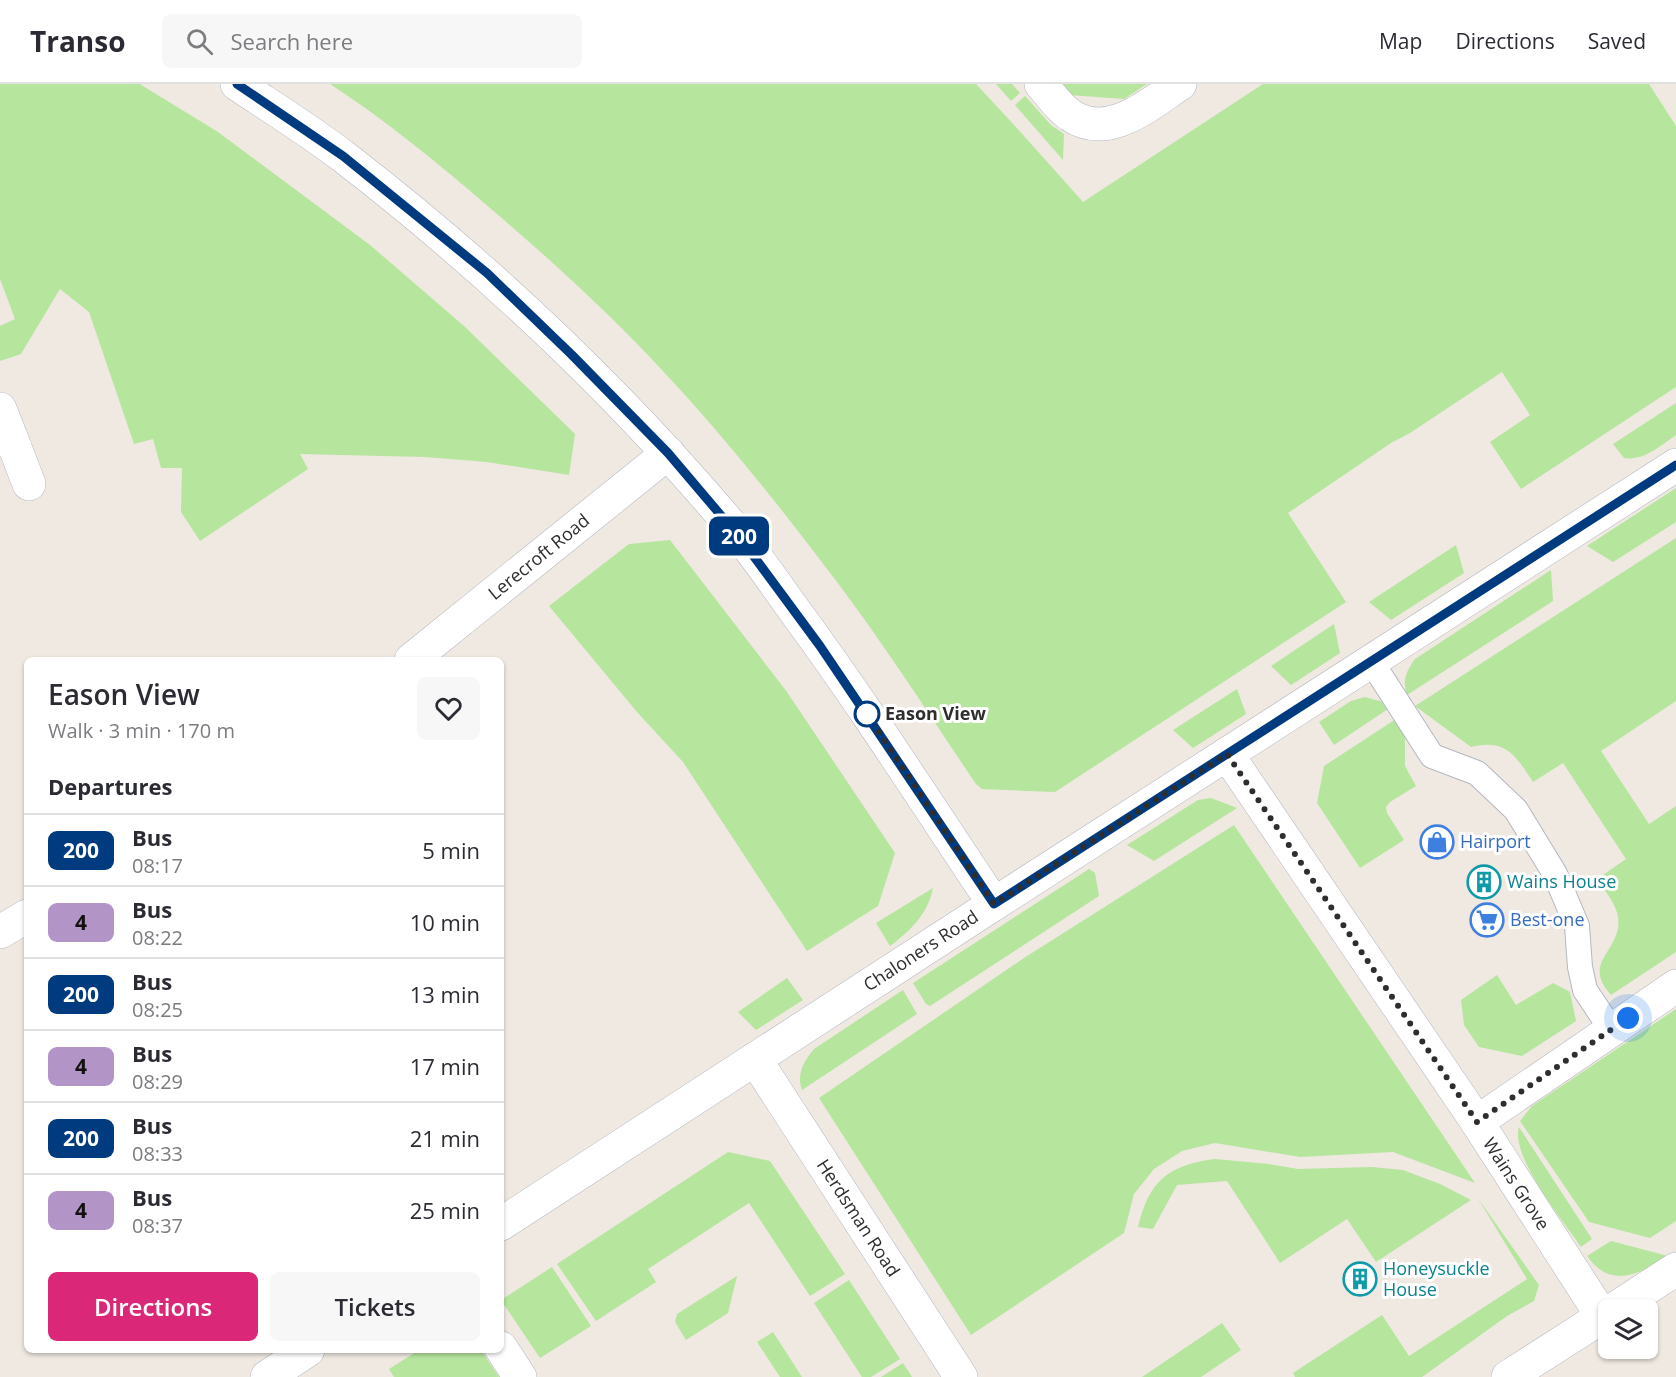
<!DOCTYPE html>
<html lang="en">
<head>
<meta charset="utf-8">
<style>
  body { margin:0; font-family:"Open Sans",sans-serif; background:#f7f7f7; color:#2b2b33; height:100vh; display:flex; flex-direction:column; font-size:22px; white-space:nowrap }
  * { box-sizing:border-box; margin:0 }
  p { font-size:20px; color:#7c7c81 }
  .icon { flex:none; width:33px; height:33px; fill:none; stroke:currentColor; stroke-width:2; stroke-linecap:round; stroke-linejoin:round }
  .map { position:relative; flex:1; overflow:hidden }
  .side { position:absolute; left:24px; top:573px; width:480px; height:696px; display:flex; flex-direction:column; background:#fff; border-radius:9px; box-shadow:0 2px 4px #0004 }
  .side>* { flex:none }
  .badge { padding:0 12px; border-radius:9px; font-size:21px; line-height:39px }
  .buttons { position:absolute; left:1598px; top:1215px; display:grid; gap:12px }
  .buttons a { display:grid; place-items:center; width:60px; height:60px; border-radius:9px; background:#fff; box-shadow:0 2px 4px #0004; font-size:30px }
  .you { position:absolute; width:30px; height:30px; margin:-15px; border:4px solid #fff; border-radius:50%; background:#1a73e8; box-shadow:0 0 0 9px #1a73e833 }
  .map>.badge { position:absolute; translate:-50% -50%; box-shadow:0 0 0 3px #fff }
  h2 { padding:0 24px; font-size:22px; line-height:54px }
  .round { display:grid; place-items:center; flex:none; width:63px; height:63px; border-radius:9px; background:#f7f7f7 }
  .headline { display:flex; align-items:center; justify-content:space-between; height:102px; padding:0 24px }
  h1 { font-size:28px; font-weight:600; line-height:45px }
  .cta { display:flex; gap:12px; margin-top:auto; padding:12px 24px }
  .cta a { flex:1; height:69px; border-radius:9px; background:#db2777; color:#fff; font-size:24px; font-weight:600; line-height:69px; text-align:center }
  .cta a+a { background:#f7f7f7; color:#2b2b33 }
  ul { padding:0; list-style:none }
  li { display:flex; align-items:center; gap:18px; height:72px; padding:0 24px; border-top:2px solid #e1e1e2 }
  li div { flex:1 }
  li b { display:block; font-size:22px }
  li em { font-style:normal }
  li .badge { min-width:66px; font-weight:700; text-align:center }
  header { display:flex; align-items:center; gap:36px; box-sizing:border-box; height:84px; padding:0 30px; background:#fff; border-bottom:2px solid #e1e1e2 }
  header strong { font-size:28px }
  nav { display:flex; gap:33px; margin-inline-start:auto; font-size:21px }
  .search { width:420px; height:54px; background:#f7f7f7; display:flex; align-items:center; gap:15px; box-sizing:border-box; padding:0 21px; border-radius:9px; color:#7c7c81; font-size:22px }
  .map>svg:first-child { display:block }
</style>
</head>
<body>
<header>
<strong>Transo</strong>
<div class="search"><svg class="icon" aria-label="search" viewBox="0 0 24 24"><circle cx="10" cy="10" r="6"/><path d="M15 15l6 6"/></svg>Search here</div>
<nav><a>Map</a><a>Directions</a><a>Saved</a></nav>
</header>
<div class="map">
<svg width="1676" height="1293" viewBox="0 0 1676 1293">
  <rect width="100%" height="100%" fill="#efe9e1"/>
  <!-- green -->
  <g fill="#b6e59e">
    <path d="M0,0h140l3,2 75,46 152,113 94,81 111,108 -6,41 -82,-13 -62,-5 -125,-3 8,15 -108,72 -19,-29 1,-44h-21l-8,-29 -19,5 -45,-132 -29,-23 -39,65 -21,7v-35l15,-7 -15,-40z"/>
    <path d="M330,0h646l39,42 68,76 180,-118h386l27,42v261l-155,102 -31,-47 40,-27 -28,-43 -92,61 -19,10 -103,70 58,89 -291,190 -73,-3 -6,-5c-46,-68 -90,-137 -139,-202 -55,-73 -113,-146 -175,-212 -54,-58 -112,-111 -172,-162 -51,-44 -103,-87 -160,-124z"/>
    <path d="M996,0h16l8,9 -9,8z"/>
    <path d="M1060,0h87l-23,15 -55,-4z"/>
    <path d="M1025,12l26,29 13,9 -1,26 -48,-55z"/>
    <path d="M1676,319v32c-16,11 -32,26 -52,23l-11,-14z"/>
    <path d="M1676,404v34l-63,40 -26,-16z"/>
    <path d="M1676,454v163l-75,50 48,73 27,-18v146l-65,43c-31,-34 12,-44 7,-78 -2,-14 -14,-27 -21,-38l29,-20 -63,-96 -30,19c-17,-26 -27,-44 -62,-35l-56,-41z"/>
    <path d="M670,456l117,152 108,161 -17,53 -71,45 -124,-189 -46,-50 -88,-106 80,-62z"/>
    <path d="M1456,461l8,28 -73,47 -22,-18z"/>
    <path d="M1551,486l2,31 -146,94c-5,-15 -1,-23 8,-36z"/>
    <path d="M1334,540l6,29 -49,32 -20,-19z"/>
    <path d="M1237,605l9,25 -53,34 -20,-18z"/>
    <path d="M1365,613l18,5 5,7 -54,36 -15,-23 32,-21z"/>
    <path d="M1396,635l9,17v30l11,20 -26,16 -4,5 1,6 17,27 -44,28 -43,-65 7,-37z"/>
    <path d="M1211,714l26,10 -83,53 -27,-16 71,-45z"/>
    <path d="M1234,741l241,358 -82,-31 -93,5 -85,-14 -33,8 -28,18 -20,25 -10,39 -153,102 -152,-237 205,-140z"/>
    <path d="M1089,785l6,4 4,23 -169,110 -4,-2 -13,-21z"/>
    <path d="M933,804c-5,26 -23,43 -43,58l-14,-23z"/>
    <path d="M1497,891l19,30 37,-22 17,9 6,29 -54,35 -43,-9 -15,-22 -3,-25z"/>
    <path d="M787,894l16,22 -47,30 -18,-18z"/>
    <path d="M903,906l14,24 -115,76c-6,-16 2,-29 12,-41z"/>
    <path d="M1676,925v212l-26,17 -61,-16 -69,-101 12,-15z"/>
    <path d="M1519,1043l73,112 -11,8c-17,-25 -71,-91 -62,-120z"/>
    <path d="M728,1068l42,9 75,113 -35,22 -61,-93 -101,66 8,13 -60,39 -39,-57z"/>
    <path d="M1215,1075l54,5 29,5 74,-2 31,3 37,14 31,16 -95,62 -29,-43 -67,44 -53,-82 -50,4 -24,44 -15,-2c11,-46 30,-62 77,-68z"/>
    <path d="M1477,1113l62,88 -5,16 -27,15 -85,61h-127l-2,-4 89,-58 27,41 118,-77z"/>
    <path d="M1611,1157l57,15c-28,18 -57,34 -81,0z"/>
    <path d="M552,1183l39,59 -51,32 -39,-58z"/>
    <path d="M737,1192l-9,37 -42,27 -11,-18 2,-8z"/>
    <path d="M849,1196l51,79 -29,18h-9l-48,-74z"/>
    <path d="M1222,1239l19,27 -40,27h-59z"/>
    <path d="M773,1248l29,45h-22l-23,-35z"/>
    <path d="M419,1266h62l18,27h-105l-5,-8z"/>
    <path d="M903,1279l9,14h-31z"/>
  </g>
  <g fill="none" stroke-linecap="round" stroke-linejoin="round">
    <!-- lane casing -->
    <g stroke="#b4b7c1" stroke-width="26">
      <path id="lane" d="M1371,577l61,95 45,17 39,37 39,64 22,52 3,41 5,23 26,39"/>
    </g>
    <!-- street casing -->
    <g stroke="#b4b7c1" stroke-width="34">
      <g id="street">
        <path d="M237,0c36,24 73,47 107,73 145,112 279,239 396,379 20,25 38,52 57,78 69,94 132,193 197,290"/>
        <path d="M1041,0c9,10 18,24 29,31 38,26 78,-10 110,-31"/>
        <path d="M0,325l11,28"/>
        <path d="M0,356l11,-3 18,47"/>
        <path d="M411,576l257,-207"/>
        <path d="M1227,670l250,368 125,194"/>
        <path d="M0,848l27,-16"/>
        <path d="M755,975l206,318"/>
        <path d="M1477,1038l199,-136"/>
        <path d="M501,1140l493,-320 682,-439"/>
        <path d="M1613,1226l63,-41"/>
        <path d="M501,1264l19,29"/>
        <path d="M267,1293l41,-27"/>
        <path d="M1508,1293l100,-64"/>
      </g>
    </g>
    <!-- lane -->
    <use href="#lane" stroke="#fff" stroke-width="24"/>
    <!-- street -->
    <use href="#street" stroke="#fff" stroke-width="33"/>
  </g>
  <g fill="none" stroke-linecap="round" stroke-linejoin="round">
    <!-- line casing -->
    <g stroke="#fff" stroke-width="14">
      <path id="line" d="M237,0l106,72 144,117 85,82 96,98 73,86 79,107 174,258 682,-439"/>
    </g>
    <!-- line -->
    <use href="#line" stroke="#003b80" stroke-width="9"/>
    <!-- walk -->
    <path stroke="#2e2e2e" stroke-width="6" stroke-dasharray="0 10.8" d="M867,630l127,190 233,-150 250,368 151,-104"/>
  </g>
  <!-- icons -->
  <defs>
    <g id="shop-ring" transform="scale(1.725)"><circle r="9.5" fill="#fff" stroke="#3f7fe0" stroke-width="1.5"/><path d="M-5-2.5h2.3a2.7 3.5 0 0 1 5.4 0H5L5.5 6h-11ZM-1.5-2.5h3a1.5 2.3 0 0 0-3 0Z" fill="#3f7fe0"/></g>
    <g id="building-ring" transform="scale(1.725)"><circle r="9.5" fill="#fff" stroke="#0f9aa8" stroke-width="1.5"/><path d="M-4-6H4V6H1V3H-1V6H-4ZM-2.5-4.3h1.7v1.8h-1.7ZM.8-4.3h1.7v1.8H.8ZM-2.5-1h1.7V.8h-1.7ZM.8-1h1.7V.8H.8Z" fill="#0f9aa8"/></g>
    <g id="supermarket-ring" transform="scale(1.725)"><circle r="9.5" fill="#fff" stroke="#3f7fe0" stroke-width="1.5"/><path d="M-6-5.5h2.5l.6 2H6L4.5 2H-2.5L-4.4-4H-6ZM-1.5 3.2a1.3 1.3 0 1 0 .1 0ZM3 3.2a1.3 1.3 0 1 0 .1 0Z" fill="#3f7fe0"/></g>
  </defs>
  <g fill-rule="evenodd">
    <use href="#shop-ring" x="1437" y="758"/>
    <use href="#building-ring" x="1484" y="798"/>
    <use href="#supermarket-ring" x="1487" y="836"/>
    <use href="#building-ring" x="1360" y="1195"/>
  </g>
  <!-- markers -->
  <circle fill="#fff" stroke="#003b80" stroke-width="3" cx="867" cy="630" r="12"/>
  <g text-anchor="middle" stroke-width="6" stroke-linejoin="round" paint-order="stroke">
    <!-- street labels -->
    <g font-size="18" fill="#2e2e2e" stroke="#fff">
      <text transform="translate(539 473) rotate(-39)" y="6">Lerecroft Road</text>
      <text transform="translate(921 867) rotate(-33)" y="6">Chaloners Road</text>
      <text transform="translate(1516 1100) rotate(57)" y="6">Wains Grove</text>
      <text transform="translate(858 1134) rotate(57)" y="6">Herdsman Road</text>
    </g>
    <!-- stop labels -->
    <g font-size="18" font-weight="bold" fill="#2e2e2e" stroke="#fff" text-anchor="start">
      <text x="885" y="636">Eason View</text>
    </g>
    <!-- shop labels -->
    <g font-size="18" fill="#366cbe" stroke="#fff" text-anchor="start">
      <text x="1460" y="764">Hairport</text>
      <text x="1510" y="842">Best-one</text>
    </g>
    <!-- culture labels -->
    <g font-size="18" fill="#0d838f" stroke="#fff" text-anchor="start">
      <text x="1507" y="804">Wains House</text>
      <text x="1383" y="1191">Honeysuckle<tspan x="1383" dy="21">House</tspan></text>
    </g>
  </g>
</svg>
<div class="buttons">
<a><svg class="icon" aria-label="layers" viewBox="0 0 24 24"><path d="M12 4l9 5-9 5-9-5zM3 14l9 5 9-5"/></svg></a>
</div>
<div class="you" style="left:1628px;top:934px"></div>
<b class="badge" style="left:739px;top:452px;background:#003b80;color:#fff">200</b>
<section class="side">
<div class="headline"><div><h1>Eason View</h1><p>Walk · 3 min · 170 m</p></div><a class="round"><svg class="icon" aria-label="heart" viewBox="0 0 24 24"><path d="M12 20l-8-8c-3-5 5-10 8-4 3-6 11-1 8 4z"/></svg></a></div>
<h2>Departures</h2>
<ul>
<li><span class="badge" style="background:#003b80;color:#fff">200</span><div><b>Bus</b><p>08:17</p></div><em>5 min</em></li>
<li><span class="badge" style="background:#b294c6;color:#111">4</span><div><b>Bus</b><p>08:22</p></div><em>10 min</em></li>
<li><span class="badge" style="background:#003b80;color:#fff">200</span><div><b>Bus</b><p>08:25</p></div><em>13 min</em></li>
<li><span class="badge" style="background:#b294c6;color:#111">4</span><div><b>Bus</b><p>08:29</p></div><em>17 min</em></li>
<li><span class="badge" style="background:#003b80;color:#fff">200</span><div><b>Bus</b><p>08:33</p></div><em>21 min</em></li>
<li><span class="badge" style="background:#b294c6;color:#111">4</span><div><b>Bus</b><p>08:37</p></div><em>25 min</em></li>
</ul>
<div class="cta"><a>Directions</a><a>Tickets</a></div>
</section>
</div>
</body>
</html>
